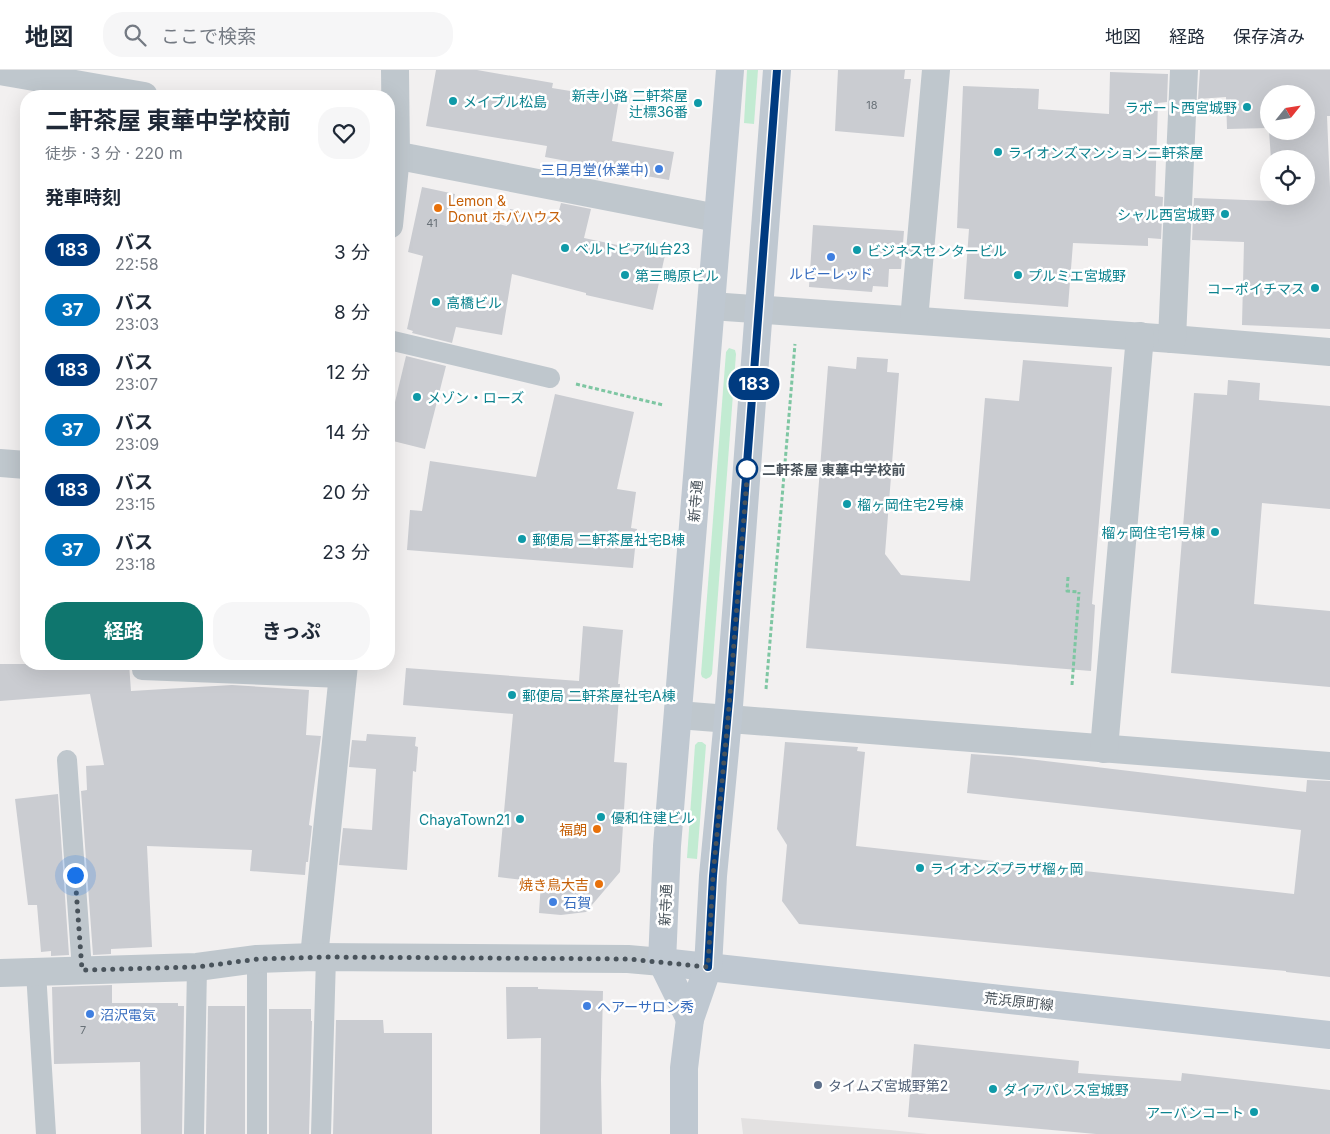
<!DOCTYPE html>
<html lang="ja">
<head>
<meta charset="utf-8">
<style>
  body { margin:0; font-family:Inter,"Noto Sans JP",sans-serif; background:#f6f6f7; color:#1f2937; height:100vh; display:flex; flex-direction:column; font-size:19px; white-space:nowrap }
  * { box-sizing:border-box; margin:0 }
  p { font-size:16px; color:#747a83 }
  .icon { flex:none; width:28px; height:28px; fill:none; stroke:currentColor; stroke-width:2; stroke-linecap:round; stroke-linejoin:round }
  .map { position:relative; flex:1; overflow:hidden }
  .sheet { position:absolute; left:20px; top:20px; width:375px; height:580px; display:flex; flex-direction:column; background:#fff; border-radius:20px; box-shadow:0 5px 20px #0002 }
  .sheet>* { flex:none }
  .badge { padding:0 10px; border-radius:16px; font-size:18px; line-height:32px }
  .needle { width:32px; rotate:60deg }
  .controls { position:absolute; left:1260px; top:15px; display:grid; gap:10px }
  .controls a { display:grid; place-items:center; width:55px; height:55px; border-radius:50%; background:#fff; box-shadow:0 5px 20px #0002; font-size:25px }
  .you { position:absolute; width:25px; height:25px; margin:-12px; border:4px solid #fff; border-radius:50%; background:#1a73e8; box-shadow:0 0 0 8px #1a73e833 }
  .map>.badge { position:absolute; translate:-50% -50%; box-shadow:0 0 0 2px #fff }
  h2 { padding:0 25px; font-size:19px; line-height:45px }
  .round { display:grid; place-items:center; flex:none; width:52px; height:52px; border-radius:20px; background:#f6f6f7 }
  .head { display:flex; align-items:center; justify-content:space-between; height:85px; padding:0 25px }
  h1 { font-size:24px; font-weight:700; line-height:38px }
  .button { display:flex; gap:10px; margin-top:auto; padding:10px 25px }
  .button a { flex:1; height:58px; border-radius:20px; background:#0f766e; color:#fff; font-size:20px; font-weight:700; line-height:58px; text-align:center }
  .button a+a { background:#f6f6f7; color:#1f2937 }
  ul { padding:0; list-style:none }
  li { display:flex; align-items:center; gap:15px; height:60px; padding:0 25px }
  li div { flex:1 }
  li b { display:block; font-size:19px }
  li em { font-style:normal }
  li .badge { min-width:55px; font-weight:700; text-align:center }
  header { display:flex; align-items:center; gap:30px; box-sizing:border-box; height:70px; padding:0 25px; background:#fff; border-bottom:1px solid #e0e1e3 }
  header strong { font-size:24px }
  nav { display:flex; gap:28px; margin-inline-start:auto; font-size:18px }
  .search { width:350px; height:45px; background:#f6f6f7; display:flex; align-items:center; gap:12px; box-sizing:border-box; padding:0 18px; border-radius:20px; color:#747a83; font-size:19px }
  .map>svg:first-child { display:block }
</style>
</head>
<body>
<header>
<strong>地図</strong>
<div class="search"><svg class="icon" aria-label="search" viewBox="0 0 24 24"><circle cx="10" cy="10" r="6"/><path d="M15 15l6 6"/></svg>ここで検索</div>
<nav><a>地図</a><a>経路</a><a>保存済み</a></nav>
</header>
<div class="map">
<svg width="1330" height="1064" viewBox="0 0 1330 1064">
  <rect width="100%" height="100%" fill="#f2f0f0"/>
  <polygon fill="#e3e1e1" points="741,1048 890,1060 928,1064 743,1064"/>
  <g fill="#c2ebd2">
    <polygon points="747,0 758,0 754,54 744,53"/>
    <polygon points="729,278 735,280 736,284 712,604 710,607 706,609 702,607 701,604 726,282"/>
    <polygon points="698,672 702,672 706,675 697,789 687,788 695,675"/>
  </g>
  <g fill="#caccd1">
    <polygon points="436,0 477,0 553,13 552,18 619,29 612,71 674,82 669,110 601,98 599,109 569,103 572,92 545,87 547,76 426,56"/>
    <polygon points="838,0 905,0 904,9 911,9 904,67 835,61"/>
    <polygon points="1200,0 1330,0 1330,46 1327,46 1330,117 1330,259 1242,255 1244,172 1192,170 1194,128 1274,131 1274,126 1306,126 1306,89 1271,89 1269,61 1306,61 1306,24 1269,24 1269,60 1269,58 1227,59 1226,27 1198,29"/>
    <polygon points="1110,2 1168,4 1167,32 1158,33 1155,126 1163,127 1161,169 1148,168 1148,176 1073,173 1068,237 964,229 969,159 957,158 963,16 1039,19 1038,39 1109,44"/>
    <polygon points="422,117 455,124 451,143 507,156 510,139 557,148 561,133 591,139 584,168 665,185 653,240 586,225 586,223 512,204 502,265 456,257 452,273 412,263 413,261 407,259 423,186 408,182"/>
    <polygon points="813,155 904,161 901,199 889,199 888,217 873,216 872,222 809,217"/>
    <polygon points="406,286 446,296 425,379 389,370 389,357"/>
    <polygon points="857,287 888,289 887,302 899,303 885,484 901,505 970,511 985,328 1019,331 1023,290 1112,297 1092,534 1095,535 1091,601 806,578 828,296 856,299"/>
    <polygon points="1228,310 1260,313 1259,330 1330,336 1330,439 1262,433 1254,534 1330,541 1330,617 1171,603 1194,323 1227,325"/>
    <polygon points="555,324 634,342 617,419 636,422 631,458 637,459 633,498 407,480 410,440 422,441 430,391 536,407"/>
    <polygon points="583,556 623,560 618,614 620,614 614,692 627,693 620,802 586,842 561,845 539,843 541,812 498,807 513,644 403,635 406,598 579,611"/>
    <polygon points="0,594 129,594 131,621 232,615 309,620 306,665 321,666 309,755 312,756 308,792 306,792 305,805 250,801 252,780 147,776 152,877 111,879 111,884 93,885 81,721 87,720 86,696 104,695 90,624 0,631"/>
    <polygon points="367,664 416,667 415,676 418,677 416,702 413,701 407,800 339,795 343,758 372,760 376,699 349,697 352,670 366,671"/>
    <polygon points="785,672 858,677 857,681 865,682 856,776 1294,824 1301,760 967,723 971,684 1012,687 1306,722 1307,710 1330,711 1330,907 1286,902 1286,901 799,854 782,831 787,775 777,759"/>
    <polygon points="58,724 69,885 51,886 51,881 41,882 37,835 28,835 15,729"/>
    <polygon points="112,915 112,933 178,933 178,936 184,936 182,1064 141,1064 140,992 54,994 52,917"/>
    <polygon points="506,917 538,917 538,919 603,921 601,1010 602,1064 540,1064 541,968 507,969"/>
    <polygon points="208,936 245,936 245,1064 206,1064"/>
    <polygon points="269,939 311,939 311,951 312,951 309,1064 269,1064"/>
    <polygon points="336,950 383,950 384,963 432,963 432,1064 333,1064"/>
    <polygon points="914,974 1079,991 1078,1003 1181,1011 1182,1003 1330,1020 1330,1064 1096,1064 908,1047"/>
  </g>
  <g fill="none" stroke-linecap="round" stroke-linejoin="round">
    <g stroke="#7ec6a2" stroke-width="3" stroke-dasharray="4 2.5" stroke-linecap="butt">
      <polyline points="576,314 663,335"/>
      <polyline points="1068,507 1067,521 1079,522"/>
      <polyline points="1072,615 1079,522"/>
      <polyline points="766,619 795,274"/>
    </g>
    <g stroke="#bfc7cd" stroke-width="20">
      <polyline points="389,270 550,308"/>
      <polyline points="142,600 342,608"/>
      <polyline points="67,690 82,900"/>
      <polyline points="36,902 46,1064"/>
      <polyline points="194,1064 197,897"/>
      <polyline points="257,1064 257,889"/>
      <polyline points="321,1064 326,887"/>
    </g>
    <g stroke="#bfc7cd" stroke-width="28">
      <polyline points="0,1 144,26"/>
      <polyline points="389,84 717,148"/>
      <polyline points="389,155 396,86 395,0"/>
      <polyline points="711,236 1172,269 1330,282"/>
      <polyline points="914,250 936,0"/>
      <polyline points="1172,269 1184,0"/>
      <polyline points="0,393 26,395"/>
      <polyline points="678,645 1330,696"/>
      <polyline points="1104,679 1140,266"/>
      <polyline points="314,887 344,594"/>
      <polyline points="0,903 197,897 257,889 314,887 628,889 662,892"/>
    </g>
    <g stroke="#bfc8d1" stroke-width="28">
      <polyline points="662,892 1330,965"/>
      <polyline points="690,949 662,892 667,776 730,0"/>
      <polyline points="684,1064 684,998 690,949 708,897 713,806 728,649 777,0"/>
    </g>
  </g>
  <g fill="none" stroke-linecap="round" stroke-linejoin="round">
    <defs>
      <polyline id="line" points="708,897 713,806 729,630 777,0"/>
    </defs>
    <use href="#line" stroke="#fff" stroke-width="11"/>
    <use href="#line" stroke="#003b80" stroke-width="8"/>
    <polyline stroke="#49535b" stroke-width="5" stroke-dasharray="0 9" points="75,805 82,900 197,897 258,889 326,887 628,889 708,897 713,806 728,649 748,395 747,399"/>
  </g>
  <g fill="#0f9aa8" stroke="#fff" stroke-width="2">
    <circle cx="453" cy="31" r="5"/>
    <circle cx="698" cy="33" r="5"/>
    <circle cx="1247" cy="37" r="5"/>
    <circle cx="998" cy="82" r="5"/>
    <circle cx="1225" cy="144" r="5"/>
    <circle cx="565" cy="178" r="5"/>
    <circle cx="857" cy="180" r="5"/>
    <circle cx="625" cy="205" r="5"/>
    <circle cx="1018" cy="205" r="5"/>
    <circle cx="1315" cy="218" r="5"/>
    <circle cx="436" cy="232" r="5"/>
    <circle cx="417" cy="327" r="5"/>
    <circle cx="847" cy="434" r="5"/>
    <circle cx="1215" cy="462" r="5"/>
    <circle cx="522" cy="469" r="5"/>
    <circle cx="512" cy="625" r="5"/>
    <circle cx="601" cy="747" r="5"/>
    <circle cx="520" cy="749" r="5"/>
    <circle cx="920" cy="798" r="5"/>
    <circle cx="993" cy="1019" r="5"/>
    <circle cx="1254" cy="1042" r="5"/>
  </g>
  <g fill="#3f7fe0" stroke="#fff" stroke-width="2">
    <circle cx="659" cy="99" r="5"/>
    <circle cx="831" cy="187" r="5"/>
    <circle cx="553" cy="832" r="5"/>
    <circle cx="587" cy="936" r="5"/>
    <circle cx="90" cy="944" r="5"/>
  </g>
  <g fill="#e8710a" stroke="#fff" stroke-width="2">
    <circle cx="438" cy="138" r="5"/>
    <circle cx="597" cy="759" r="5"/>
    <circle cx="599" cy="814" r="5"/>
  </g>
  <circle fill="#fff" stroke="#003b80" stroke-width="2.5" cx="747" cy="399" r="10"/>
  <circle fill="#5c6f8a" stroke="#fff" stroke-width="2" cx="818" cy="1015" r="5"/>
  <g text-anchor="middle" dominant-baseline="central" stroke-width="5" stroke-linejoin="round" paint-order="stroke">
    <g font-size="11" fill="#697178">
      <text x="872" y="35">18</text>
      <text x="432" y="153">41</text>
      <text x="83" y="960">7</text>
    </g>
    <g font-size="14" fill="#0d838f" stroke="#fff" text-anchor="start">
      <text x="688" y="25" text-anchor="end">新寺小路 二軒茶屋<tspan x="688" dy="16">辻標36番</tspan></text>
      <text x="463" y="31">メイプル松島</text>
      <text x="1237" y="37" text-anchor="end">ラポート西宮城野</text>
      <text x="1008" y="82">ライオンズマンション二軒茶屋</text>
      <text x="1215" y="144" text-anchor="end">シャル西宮城野</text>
      <text x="575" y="178">ベルトピア仙台23</text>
      <text x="867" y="180">ビジネスセンタービル</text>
      <text x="635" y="205">第三鴫原ビル</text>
      <text x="1028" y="205">プルミエ宮城野</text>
      <text x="1305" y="218" text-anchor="end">コーポイチマス</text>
      <text x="446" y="232">高橋ビル</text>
      <text x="427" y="327">メゾン・ローズ</text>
      <text x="857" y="434">榴ヶ岡住宅2号棟</text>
      <text x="1205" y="462" text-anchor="end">榴ヶ岡住宅1号棟</text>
      <text x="532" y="469">郵便局 二軒茶屋社宅B棟</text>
      <text x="522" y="625">郵便局 二軒茶屋社宅A棟</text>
      <text x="611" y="747">優和住建ビル</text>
      <text x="510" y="749" text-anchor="end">ChayaTown21</text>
      <text x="930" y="798">ライオンズプラザ榴ヶ岡</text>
      <text x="1003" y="1019">ダイアパレス宮城野</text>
      <text x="1244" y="1042" text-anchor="end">アーバンコート</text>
    </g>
    <g font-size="14" fill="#366cbe" stroke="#fff" text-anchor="start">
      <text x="649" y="99" text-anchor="end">三日月堂(休業中)</text>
      <text x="831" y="203" text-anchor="middle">ルビーレッド</text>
      <text x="563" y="832">石賀</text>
      <text x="597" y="936">ヘアーサロン秀</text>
      <text x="100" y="944">沼沢電気</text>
    </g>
    <g font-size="14" fill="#c56008" stroke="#fff" text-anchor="end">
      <text x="448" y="130" text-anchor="start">Lemon &amp;<tspan x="448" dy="16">Donut ホバハウス</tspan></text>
      <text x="587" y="759">福朗</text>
      <text x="589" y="814">焼き鳥大吉</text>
    </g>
    <g font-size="14" font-weight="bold" fill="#49535b" stroke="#fff" text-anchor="start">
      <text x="762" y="399">二軒茶屋 東華中学校前</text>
    </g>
    <g font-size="14" fill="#49535b" stroke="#fff">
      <text transform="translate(695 431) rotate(-85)">新寺通</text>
      <text transform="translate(665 835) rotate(-87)">新寺通</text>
      <text transform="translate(1019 931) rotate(6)">荒浜原町線</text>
    </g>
    <g font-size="14" fill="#4e5e75" stroke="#fff" text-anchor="start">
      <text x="828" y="1015">タイムズ宮城野第2</text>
    </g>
  </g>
</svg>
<div class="controls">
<a><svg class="needle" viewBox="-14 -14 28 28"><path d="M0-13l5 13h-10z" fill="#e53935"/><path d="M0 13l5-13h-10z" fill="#747a83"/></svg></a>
<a><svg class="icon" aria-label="locate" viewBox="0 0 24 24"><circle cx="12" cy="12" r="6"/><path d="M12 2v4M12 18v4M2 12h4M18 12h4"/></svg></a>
</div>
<div class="you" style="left:75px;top:805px"></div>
<b class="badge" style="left:754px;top:314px;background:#003b80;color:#fff">183</b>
<section class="sheet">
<div class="head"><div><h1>二軒茶屋 東華中学校前</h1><p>徒歩 · 3 分 · 220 m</p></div><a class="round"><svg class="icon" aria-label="heart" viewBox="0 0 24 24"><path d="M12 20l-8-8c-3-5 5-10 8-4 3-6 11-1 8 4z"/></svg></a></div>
<h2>発車時刻</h2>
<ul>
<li><span class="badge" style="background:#003b80;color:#fff">183</span><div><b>バス</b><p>22:58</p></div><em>3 分</em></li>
<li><span class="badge" style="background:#0072bc;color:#fff">37</span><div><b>バス</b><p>23:03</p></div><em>8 分</em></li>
<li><span class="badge" style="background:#003b80;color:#fff">183</span><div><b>バス</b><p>23:07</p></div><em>12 分</em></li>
<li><span class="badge" style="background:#0072bc;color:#fff">37</span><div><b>バス</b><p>23:09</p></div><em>14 分</em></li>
<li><span class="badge" style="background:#003b80;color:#fff">183</span><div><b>バス</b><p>23:15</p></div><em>20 分</em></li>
<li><span class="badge" style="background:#0072bc;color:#fff">37</span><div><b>バス</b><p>23:18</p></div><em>23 分</em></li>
</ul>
<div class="button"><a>経路</a><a>きっぷ</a></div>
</section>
</div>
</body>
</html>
